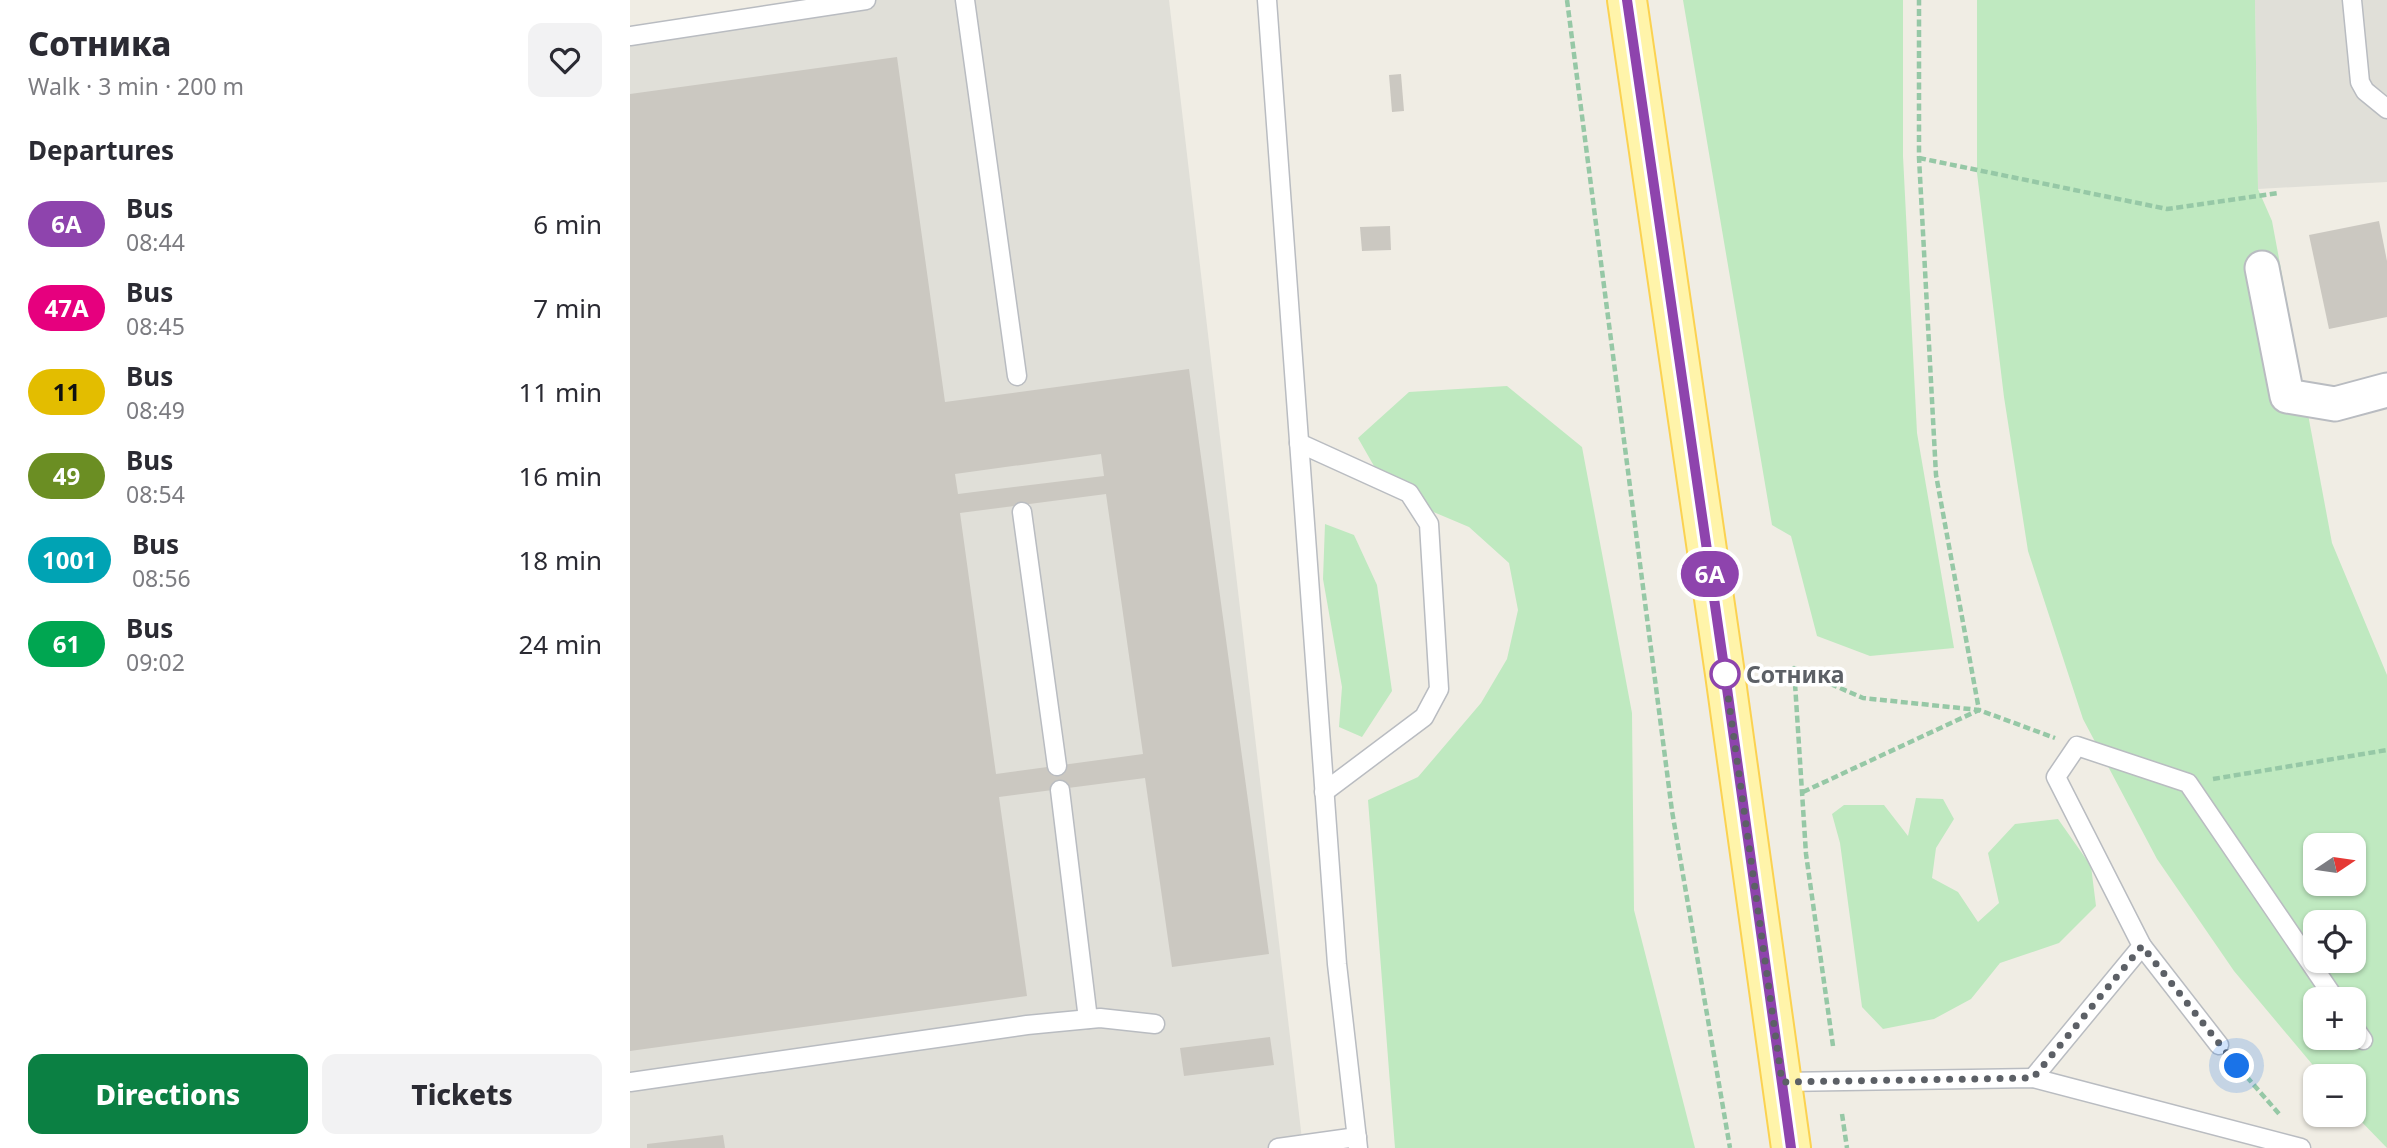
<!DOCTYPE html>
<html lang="en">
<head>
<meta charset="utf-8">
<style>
  body { margin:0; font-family:"Noto Sans",sans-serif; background:#f2f2f3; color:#2b2b33; height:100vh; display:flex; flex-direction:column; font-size:26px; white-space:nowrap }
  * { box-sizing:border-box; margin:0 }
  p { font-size:23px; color:#7c7c81 }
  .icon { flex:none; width:38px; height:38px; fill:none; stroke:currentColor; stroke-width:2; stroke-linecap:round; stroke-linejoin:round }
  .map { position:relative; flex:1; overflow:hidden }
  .drawer { display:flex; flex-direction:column; background:#fff; width:630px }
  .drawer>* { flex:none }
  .badge { padding:0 14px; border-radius:23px; font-size:24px; line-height:46px }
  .needle { width:46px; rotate:77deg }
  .fabs { position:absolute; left:1673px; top:833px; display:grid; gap:14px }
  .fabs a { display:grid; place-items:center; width:63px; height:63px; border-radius:14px; background:#fff; box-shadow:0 2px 5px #0004; font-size:35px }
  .you { position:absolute; width:35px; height:35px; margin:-18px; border:5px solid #fff; border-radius:50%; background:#1a73e8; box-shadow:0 0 0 10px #1a73e833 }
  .map>.badge { position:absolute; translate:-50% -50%; box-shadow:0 0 0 4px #fff }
  h2 { padding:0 28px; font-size:26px; line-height:63px }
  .round { display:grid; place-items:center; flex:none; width:74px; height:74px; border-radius:14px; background:#f2f2f3 }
  .summary { display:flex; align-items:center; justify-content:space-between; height:119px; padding:0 28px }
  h1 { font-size:33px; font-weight:800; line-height:52px }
  .button { display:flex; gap:14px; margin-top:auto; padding:14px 28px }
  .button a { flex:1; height:80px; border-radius:14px; background:#0b8043; color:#fff; font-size:28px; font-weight:800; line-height:80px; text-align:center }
  .button a+a { background:#f2f2f3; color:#2b2b33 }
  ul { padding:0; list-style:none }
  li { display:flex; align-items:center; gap:21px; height:84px; padding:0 28px }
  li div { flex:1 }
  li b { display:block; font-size:26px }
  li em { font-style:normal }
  li .badge { min-width:77px; font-weight:700; text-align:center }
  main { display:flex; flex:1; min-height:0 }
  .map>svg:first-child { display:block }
</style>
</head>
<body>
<main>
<section class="drawer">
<div class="summary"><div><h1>Сотника</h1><p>Walk · 3 min · 200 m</p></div><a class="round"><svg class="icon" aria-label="heart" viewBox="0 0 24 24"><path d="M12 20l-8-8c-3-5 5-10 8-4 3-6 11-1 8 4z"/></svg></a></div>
<h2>Departures</h2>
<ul>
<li><span class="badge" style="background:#8e44ad;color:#fff">6А</span><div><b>Bus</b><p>08:44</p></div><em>6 min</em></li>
<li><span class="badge" style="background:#e6007e;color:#fff">47А</span><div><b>Bus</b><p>08:45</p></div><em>7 min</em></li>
<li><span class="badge" style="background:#e3bd00;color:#111">11</span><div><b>Bus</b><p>08:49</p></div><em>11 min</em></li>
<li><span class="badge" style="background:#6b8e23;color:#fff">49</span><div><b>Bus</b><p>08:54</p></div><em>16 min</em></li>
<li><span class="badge" style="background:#00a3b4;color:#fff">1001</span><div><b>Bus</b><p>08:56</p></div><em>18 min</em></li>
<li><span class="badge" style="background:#00a651;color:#fff">61</span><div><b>Bus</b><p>09:02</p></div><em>24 min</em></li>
</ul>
<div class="button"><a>Directions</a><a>Tickets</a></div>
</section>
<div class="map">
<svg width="1757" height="1148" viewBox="0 0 1757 1148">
  <rect width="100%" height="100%" fill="#f0ede4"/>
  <g fill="#e0dfd8">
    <polygon points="236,0 539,0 673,1148 0,1148 0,36"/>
    <polygon points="1625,0 1757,0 1757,182 1628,189"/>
  </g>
  <g fill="#bfe9c0" fill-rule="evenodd">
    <polygon points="1053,0 1273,0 1273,156 1287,433 1324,648 1240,656 1187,636 1161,536 1142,525"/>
    <path d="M1347 0H1625L1628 189 1642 221 1702 543 1757 675V1148L1724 1114V1076H1692L1604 971 1527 859 1453 719 1398 551 1374 397 1347 173ZM1685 845H1724V884H1685ZM1685 922H1724V961H1685ZM1685 999H1724V1038H1685Z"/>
    <polygon points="877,386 952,447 1002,713 1004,910 1065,1148 765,1148 738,800 788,777 851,703 877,659 888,610 879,563 839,527 794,508 752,480 728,438 779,392"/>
    <polygon points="695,524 724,535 747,585 762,691 732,737 709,727 712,687 693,579"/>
    <polygon points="1286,798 1313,799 1324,819 1306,848 1302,878 1328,892 1348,922 1369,903 1358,853 1385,824 1428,819 1461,866 1466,906 1429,943 1370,963 1341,999 1304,1019 1253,1029 1232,1007 1210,843 1202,814 1214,805 1254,805 1278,836"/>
  </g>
  <g fill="#cbc8c1" fill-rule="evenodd">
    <path d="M267 57 315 402 559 369 639 954 542 967 515 778 369 797 397 996 0 1051V94ZM471 454 474 476 328 494 325 474ZM476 494 513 754 366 774 330 513Z"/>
    <polygon points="771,74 774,111 762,112 759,75"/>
    <polygon points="1749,221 1757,261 1757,317 1699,329 1679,235"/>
    <polygon points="760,226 761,250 732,251 730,227"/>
    <polygon points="640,1037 644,1065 554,1076 550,1048"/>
    <polygon points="93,1135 95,1148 17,1148 17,1144"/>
  </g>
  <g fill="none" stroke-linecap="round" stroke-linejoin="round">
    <defs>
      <g id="service">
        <polyline points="335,0 387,376"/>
        <polyline points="637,0 707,964 728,1148"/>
        <polyline points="1722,0 1730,82 1735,91 1757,109"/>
        <polyline points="0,36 236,0"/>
        <polyline points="669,443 779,493 799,524 809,689 794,717 694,792"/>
        <polyline points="392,512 427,766"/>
        <polyline points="430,790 458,1019"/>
        <polyline points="1512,946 1589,1045"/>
        <polyline points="1724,1027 1733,1040"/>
        <polyline points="1403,1078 1512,946 1426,777 1447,746 1558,783 1705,999"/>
        <polyline points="0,1082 397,1025 470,1018 525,1024"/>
        <polyline points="1152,1082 1403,1078 1671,1148"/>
        <polyline points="648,1148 727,1137"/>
      </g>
      <polyline id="minor" points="1632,268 1657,396 1705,404 1757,390"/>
      <polyline id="primary" points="997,0 1095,674 1161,1148"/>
    </defs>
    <use href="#service" stroke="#b9bcc1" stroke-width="21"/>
    <use href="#minor" stroke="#b9bcc1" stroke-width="37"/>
    <use href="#primary" stroke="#fbd251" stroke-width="42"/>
    <g stroke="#96c8a6" stroke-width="4.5" stroke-dasharray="7 3.5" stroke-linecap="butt">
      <polyline points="937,0 1042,811 1100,1148"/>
      <polyline points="1289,158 1537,209 1648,193"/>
      <polyline points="1583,779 1757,750"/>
      <polyline points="1173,792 1349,710 1425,738"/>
      <polyline points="1203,1046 1176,854 1164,668 1233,698 1349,710 1306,475 1289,158 1289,0"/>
      <polyline points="1603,1061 1650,1115"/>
      <polyline points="1212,1114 1217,1148"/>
    </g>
    <use href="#service" stroke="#fff" stroke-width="18"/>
    <use href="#minor" stroke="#fff" stroke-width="33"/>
    <use href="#primary" stroke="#fff4aa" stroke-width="38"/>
  </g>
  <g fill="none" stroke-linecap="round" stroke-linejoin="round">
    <defs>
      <polyline id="line" points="997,0 1095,674 1161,1148"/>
    </defs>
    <use href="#line" stroke="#fff" stroke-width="16"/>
    <use href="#line" stroke="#8e44ad" stroke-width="10"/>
    <polyline stroke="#5c6066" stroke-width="7" stroke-dasharray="0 12.6" points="1095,674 1152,1082 1403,1078 1512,946 1607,1066"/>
  </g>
  <circle fill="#fff" stroke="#8e44ad" stroke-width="3.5" cx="1095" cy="674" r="14"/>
  <g text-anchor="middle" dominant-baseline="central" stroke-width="7" stroke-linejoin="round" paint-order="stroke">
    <g font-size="23" font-weight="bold" fill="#5c6066" stroke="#fff" text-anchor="start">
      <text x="1116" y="674">Сотника</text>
    </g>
  </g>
</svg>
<div class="fabs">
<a><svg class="needle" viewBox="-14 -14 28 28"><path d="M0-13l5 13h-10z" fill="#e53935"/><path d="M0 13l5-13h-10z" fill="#7c7c81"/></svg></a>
<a><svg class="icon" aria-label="locate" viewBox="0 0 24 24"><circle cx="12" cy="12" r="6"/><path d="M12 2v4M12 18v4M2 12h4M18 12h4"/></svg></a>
<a>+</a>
<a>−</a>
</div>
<div class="you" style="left:1607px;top:1066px"></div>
<b class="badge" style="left:1080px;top:574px;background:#8e44ad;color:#fff">6А</b>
</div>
</main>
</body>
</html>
